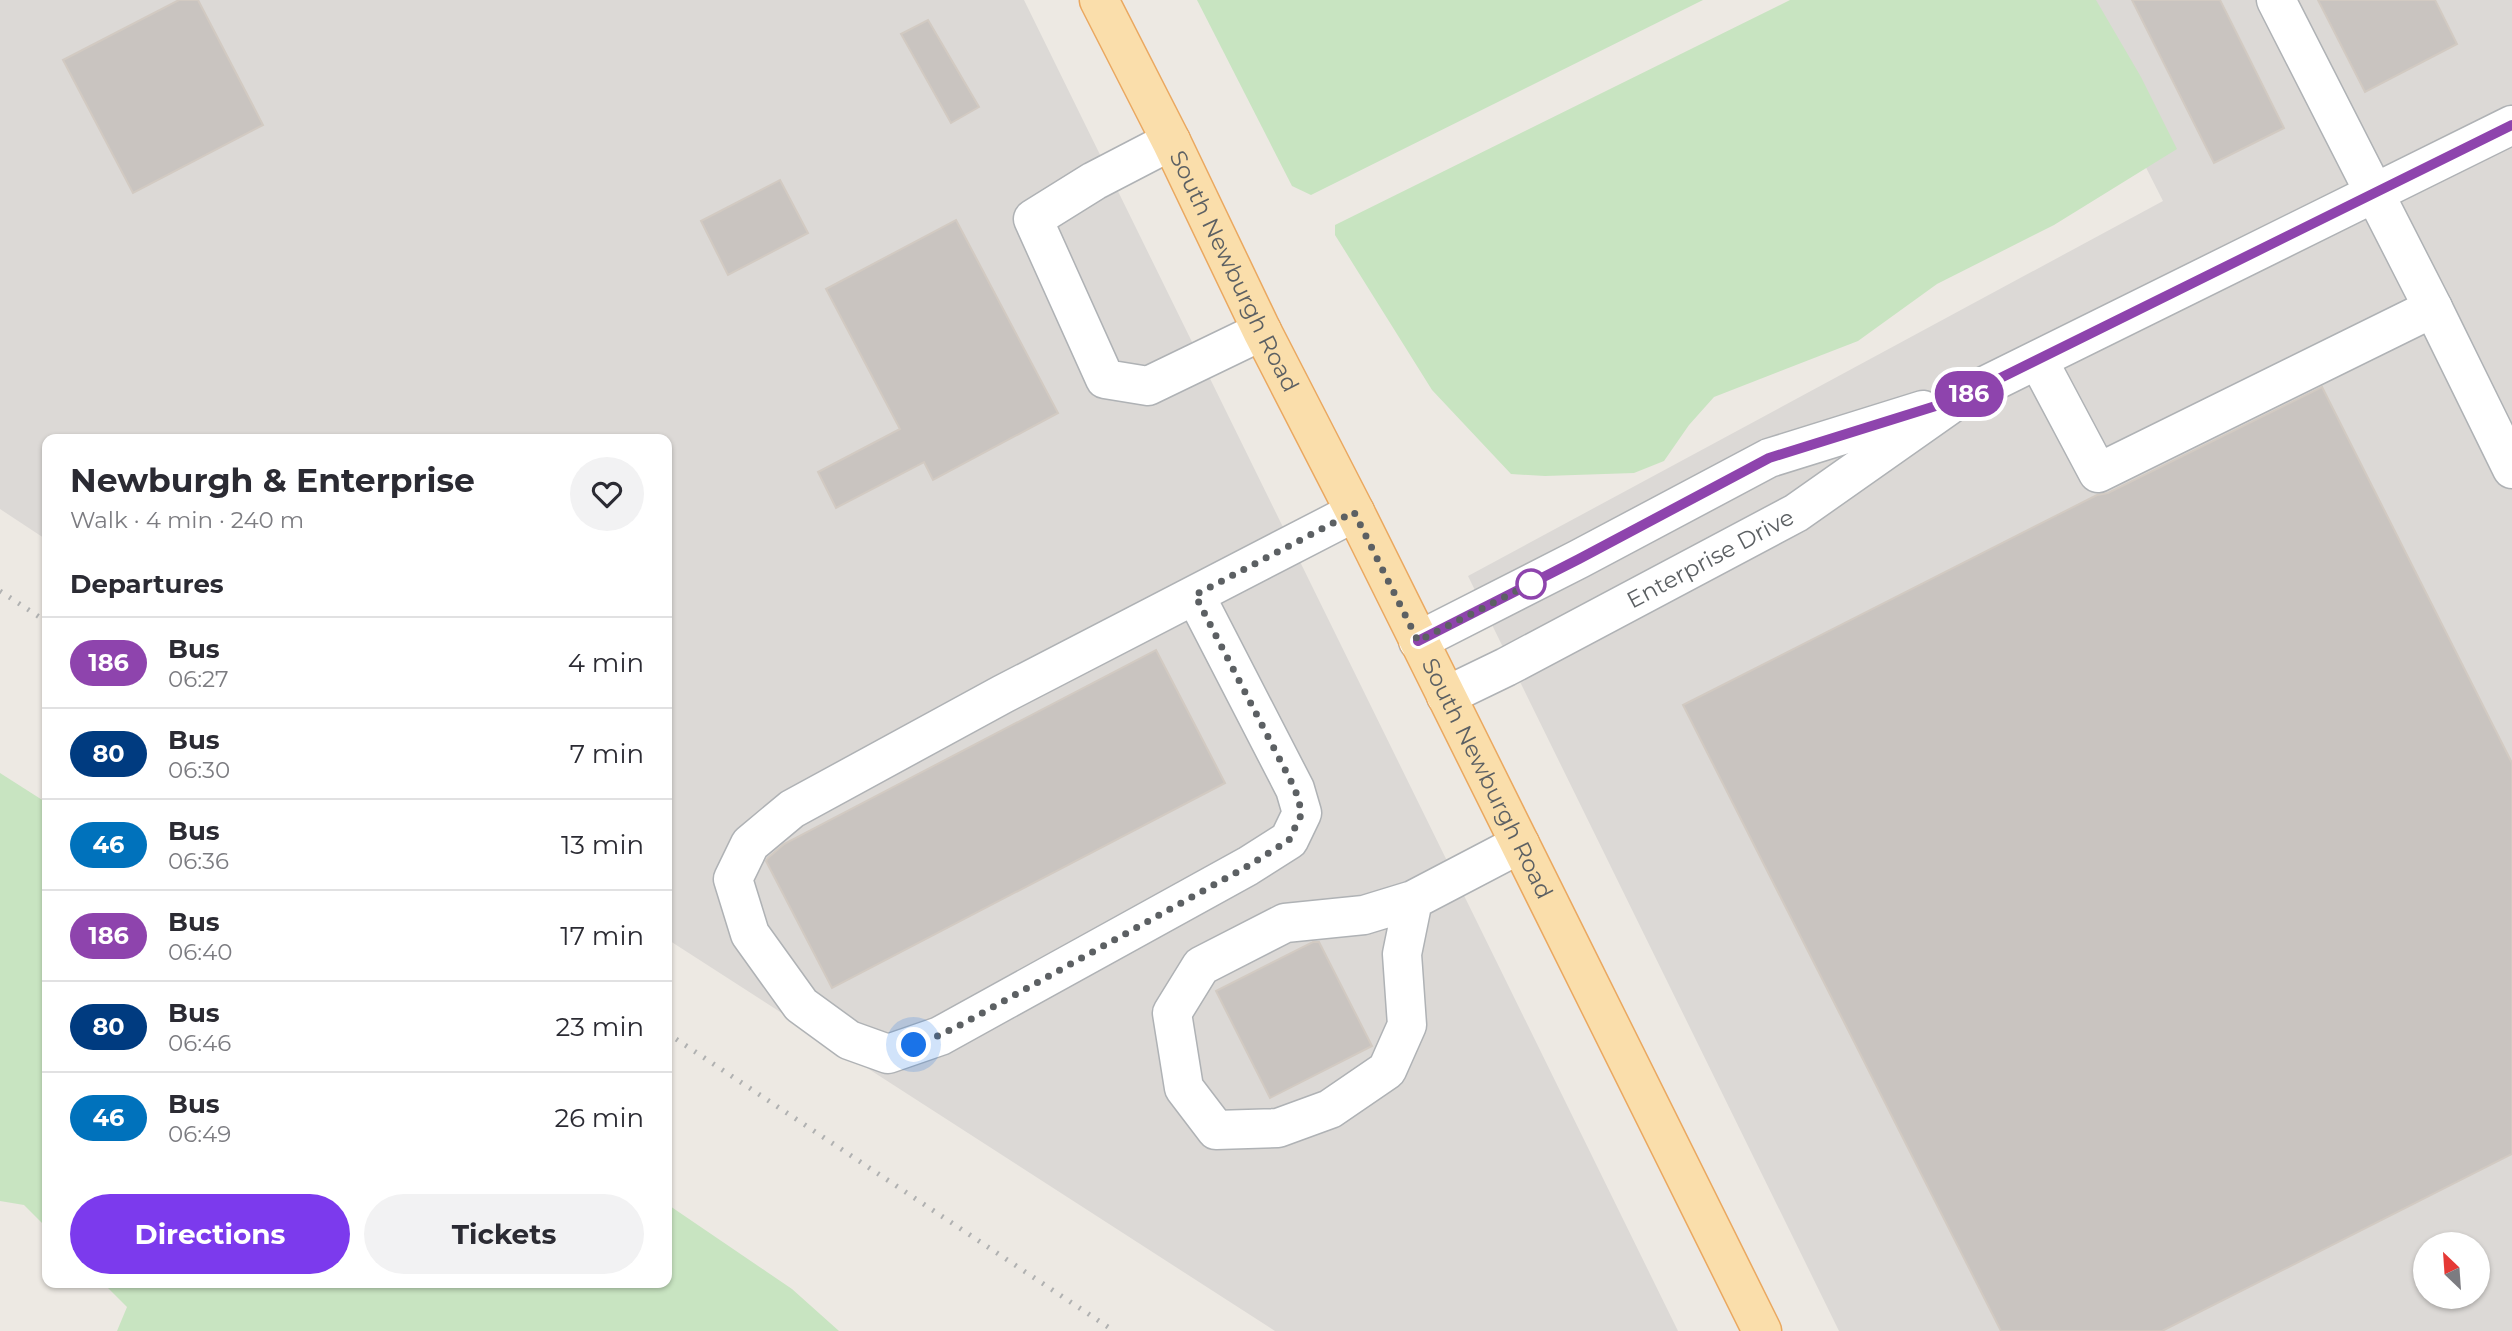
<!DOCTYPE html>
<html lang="en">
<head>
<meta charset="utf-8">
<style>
  body { margin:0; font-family:Montserrat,sans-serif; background:#f2f2f3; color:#2b2b33; height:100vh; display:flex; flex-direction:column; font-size:26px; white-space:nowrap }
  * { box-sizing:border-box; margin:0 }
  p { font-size:23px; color:#7c7c81 }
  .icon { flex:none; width:38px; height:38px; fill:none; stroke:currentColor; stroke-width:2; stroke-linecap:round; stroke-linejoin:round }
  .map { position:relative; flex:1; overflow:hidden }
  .panel { position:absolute; left:42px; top:434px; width:630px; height:854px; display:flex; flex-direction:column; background:#fff; border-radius:14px; box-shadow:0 2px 5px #0004 }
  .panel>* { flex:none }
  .badge { padding:0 14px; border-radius:23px; font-size:24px; line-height:46px }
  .needle { width:46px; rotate:335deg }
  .fabs { position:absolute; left:2413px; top:1232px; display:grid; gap:14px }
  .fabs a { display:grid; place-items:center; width:77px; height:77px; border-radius:50%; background:#fff; box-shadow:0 2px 5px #0004; font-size:35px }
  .you { position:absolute; width:35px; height:35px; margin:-18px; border:5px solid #fff; border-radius:50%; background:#1a73e8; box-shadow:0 0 0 10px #1a73e833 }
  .map>.badge { position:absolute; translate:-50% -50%; box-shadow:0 0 0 4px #fff }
  h2 { padding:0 28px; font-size:26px; line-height:63px }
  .round { display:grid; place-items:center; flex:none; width:74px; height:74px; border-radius:37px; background:#f2f2f3 }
  .head { display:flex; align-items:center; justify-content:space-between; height:119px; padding:0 28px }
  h1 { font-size:33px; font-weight:700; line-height:52px }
  .action { display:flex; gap:14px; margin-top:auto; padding:14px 28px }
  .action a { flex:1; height:80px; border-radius:42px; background:#7c3aed; color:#fff; font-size:28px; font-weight:700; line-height:80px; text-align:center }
  .action a+a { background:#f2f2f3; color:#2b2b33 }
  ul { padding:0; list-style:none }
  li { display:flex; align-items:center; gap:21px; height:91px; padding:0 28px; border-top:2px solid #e1e1e2 }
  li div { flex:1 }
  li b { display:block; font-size:26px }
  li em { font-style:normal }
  li .badge { min-width:77px; font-weight:700; text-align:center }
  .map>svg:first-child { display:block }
</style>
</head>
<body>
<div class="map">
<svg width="2512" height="1331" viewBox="0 0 2512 1331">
  <rect width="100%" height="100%" fill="#ede9e3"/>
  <g fill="#dcd9d6" fill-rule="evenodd">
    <polygon points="0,0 1024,0 1678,1331 1275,1331 667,939 667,439 47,439 47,540 0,509"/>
    <path d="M2061 0H2512V1331H1839L1468 576 2163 201ZM2426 1244H2478V1297H2426Z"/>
  </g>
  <g fill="#c8e4c1">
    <polygon points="1197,0 1703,0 1311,195 1292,186"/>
    <polygon points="1790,0 2096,0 2141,77 2177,149 2054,225 1937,284 1858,341 1714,397 1689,425 1664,461 1634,473 1545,476 1511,474 1432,390 1335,235 1335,225"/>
    <polygon points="0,773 47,803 47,1228 24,1205 0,1201"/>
    <polygon points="667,1204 792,1289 839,1331 117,1331 127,1307 103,1283 667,1283"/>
  </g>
  <g fill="#c9c4c0" stroke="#d2cac2" stroke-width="2">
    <polygon points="179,0 198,0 263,125 133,193 63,60"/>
    <polygon points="2132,0 2220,0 2284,128 2214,163"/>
    <polygon points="2318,0 2435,0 2457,44 2365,92"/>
    <polygon points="928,20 979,107 951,123 901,34"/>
    <polygon points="780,180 808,233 728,275 701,221"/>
    <polygon points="956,220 1058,413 933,480 924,462 836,508 818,472 900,429 826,289"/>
    <polygon points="2322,387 2512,763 2512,1154 2162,1331 2001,1331 1683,705 2097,495 2108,493"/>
    <polygon points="1156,650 1225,783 832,988 766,861 768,858 784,844"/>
    <polygon points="1313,942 1319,942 1372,1046 1270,1098 1216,991"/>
  </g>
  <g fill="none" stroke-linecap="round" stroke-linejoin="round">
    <defs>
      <g id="minor">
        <polyline points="2276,0 2433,308"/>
        <polyline points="1171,141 1094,181 1033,219 1105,379 1148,386 1262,331"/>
        <polyline points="2038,360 2098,473 2433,308 2512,469"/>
        <polyline points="1195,595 1295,789 1302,813 1289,840 1248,866 940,1036 888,1054 849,1040 801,1005 750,934 733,879 750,844 792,809 1003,694 1355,512"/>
        <polyline points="1418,641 1579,559 1769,458 1923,410"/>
        <path id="s1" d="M1446 696 1506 667 1796 513 1958 399 2512 125"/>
        <polyline points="1413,900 1402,954 1407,1025 1387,1070 1330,1109 1278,1128 1216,1130 1184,1088 1172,1013 1201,966 1285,923 1364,915 1413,900 1520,844"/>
      </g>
      <g id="major">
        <path id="s2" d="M1099 0 1171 141 1262 331 1355 512 1762 1331"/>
      </g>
    </defs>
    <use href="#minor" stroke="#afb2b5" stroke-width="41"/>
    <use href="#major" stroke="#eaa860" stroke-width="41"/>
    <use href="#minor" stroke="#fff" stroke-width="38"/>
    <use href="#major" stroke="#fadeab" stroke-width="38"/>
    <g stroke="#b0b1b1" stroke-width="5" stroke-dasharray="2 9" stroke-linecap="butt">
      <polyline points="0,591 47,622"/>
      <polyline points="667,1033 1114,1331"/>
    </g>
  </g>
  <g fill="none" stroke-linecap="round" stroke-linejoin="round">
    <defs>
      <polyline id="line" points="1418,641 1579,559 1769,458 1958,399 2512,125"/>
    </defs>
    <use href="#line" stroke="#fff" stroke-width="16"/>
    <use href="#line" stroke="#8e44ad" stroke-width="10"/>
    <polyline stroke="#5c6063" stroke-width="7" stroke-dasharray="0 12.6" points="914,1045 940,1035 964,1023 1248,866 1289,840 1302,813 1295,789 1195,595 1354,512 1418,641 1538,580 1531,584"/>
  </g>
  <circle fill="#fff" stroke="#8e44ad" stroke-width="3.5" cx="1531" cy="584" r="14"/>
  <g text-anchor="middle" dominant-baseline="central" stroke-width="5" stroke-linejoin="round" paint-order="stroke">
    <g font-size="23" fill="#5c6063" stroke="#fff">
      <text stroke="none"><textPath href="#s2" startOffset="303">South Newburgh Road</textPath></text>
      <text stroke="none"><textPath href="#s1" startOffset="298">Enterprise Drive</textPath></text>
      <text stroke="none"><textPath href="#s2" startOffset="870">South Newburgh Road</textPath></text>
    </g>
  </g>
</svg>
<div class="fabs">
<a><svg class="needle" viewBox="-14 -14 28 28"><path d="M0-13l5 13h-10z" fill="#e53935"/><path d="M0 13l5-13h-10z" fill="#7c7c81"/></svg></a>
</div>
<div class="you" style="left:914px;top:1045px"></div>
<b class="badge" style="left:1969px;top:394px;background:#8e44ad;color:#fff">186</b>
<section class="panel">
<div class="head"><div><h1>Newburgh &amp; Enterprise</h1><p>Walk · 4 min · 240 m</p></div><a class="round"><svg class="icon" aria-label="heart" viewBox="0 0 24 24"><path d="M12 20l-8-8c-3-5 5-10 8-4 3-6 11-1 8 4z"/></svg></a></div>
<h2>Departures</h2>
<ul>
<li><span class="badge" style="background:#8e44ad;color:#fff">186</span><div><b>Bus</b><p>06:27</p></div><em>4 min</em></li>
<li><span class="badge" style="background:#003b80;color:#fff">80</span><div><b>Bus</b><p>06:30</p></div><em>7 min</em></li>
<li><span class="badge" style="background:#0072bc;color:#fff">46</span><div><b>Bus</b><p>06:36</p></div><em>13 min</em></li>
<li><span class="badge" style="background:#8e44ad;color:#fff">186</span><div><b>Bus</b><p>06:40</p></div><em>17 min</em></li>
<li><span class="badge" style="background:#003b80;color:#fff">80</span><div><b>Bus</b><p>06:46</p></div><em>23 min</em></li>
<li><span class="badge" style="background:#0072bc;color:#fff">46</span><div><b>Bus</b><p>06:49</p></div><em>26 min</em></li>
</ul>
<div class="action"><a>Directions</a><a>Tickets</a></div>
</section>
</div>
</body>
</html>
